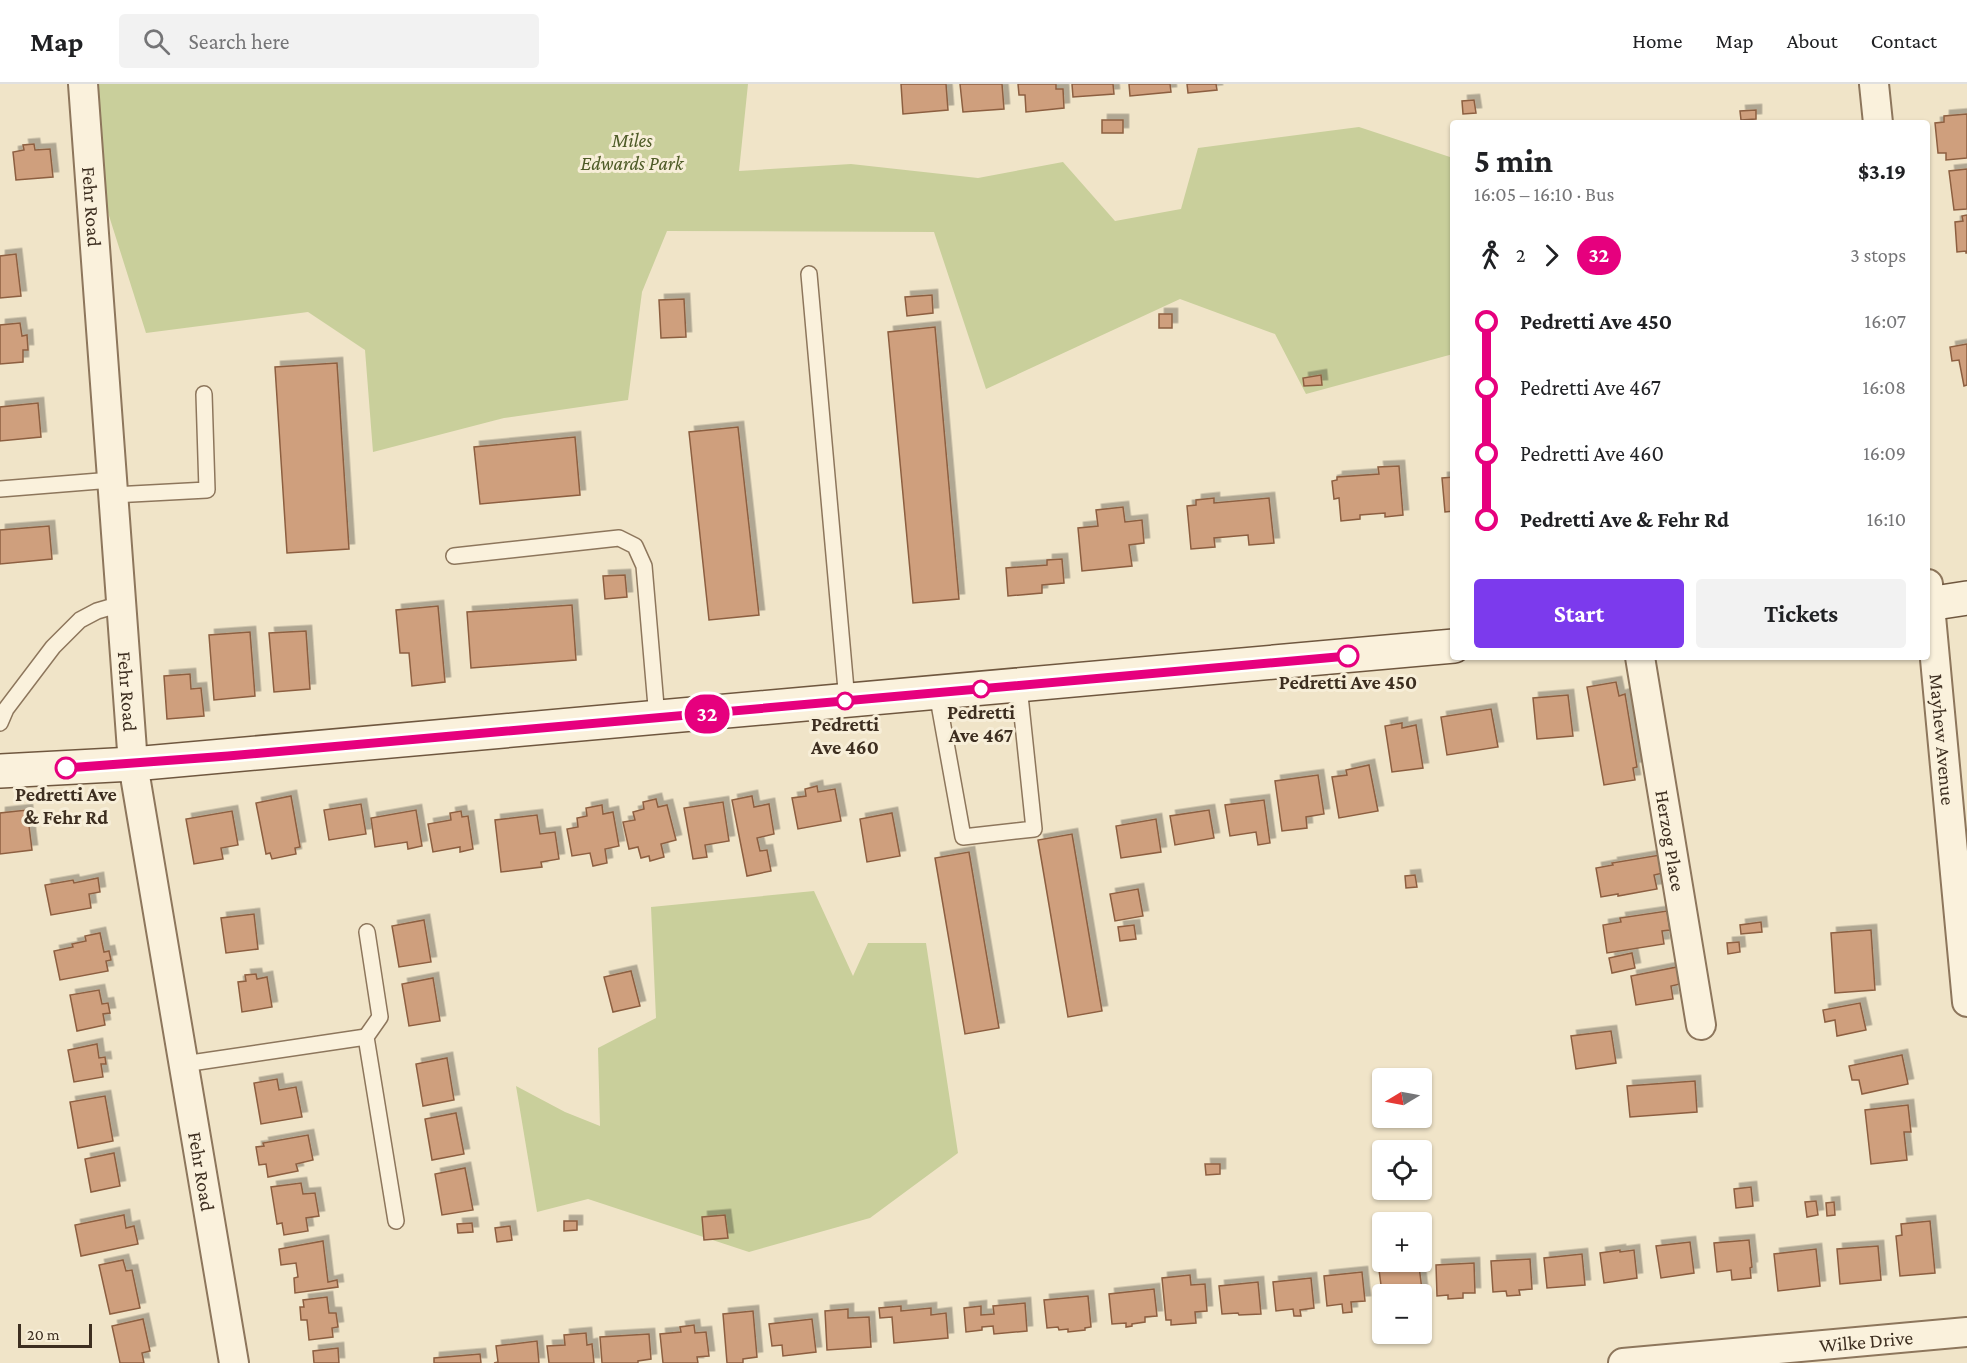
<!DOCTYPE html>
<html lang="en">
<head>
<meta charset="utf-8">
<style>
  body { margin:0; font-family:"Crimson Pro",serif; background:#f2f2f2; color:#202124; height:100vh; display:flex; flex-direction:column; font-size:22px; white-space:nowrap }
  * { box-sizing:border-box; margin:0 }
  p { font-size:20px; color:#757577 }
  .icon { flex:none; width:33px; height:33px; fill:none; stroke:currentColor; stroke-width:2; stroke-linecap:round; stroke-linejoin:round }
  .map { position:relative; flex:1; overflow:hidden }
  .panel { position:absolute; left:1450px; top:36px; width:480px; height:540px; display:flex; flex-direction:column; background:#fff; border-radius:6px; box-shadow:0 2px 4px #0004 }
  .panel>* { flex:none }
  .badge { padding:0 12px; border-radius:20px; font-size:21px; line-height:39px }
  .needle { width:39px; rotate:260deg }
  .fabs { position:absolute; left:1372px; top:984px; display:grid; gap:12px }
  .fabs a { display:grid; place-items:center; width:60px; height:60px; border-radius:6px; background:#fff; box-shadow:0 2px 4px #0004; font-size:30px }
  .scale { position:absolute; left:18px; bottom:15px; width:74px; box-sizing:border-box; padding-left:6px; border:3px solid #3d2e20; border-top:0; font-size:16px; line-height:21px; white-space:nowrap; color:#3d2e20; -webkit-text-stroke:4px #f7eed8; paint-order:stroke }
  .map>.badge { position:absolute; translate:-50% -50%; box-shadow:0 0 0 3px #fff }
  .legs { display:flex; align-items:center; gap:9px; height:66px; padding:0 24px; font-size:20px }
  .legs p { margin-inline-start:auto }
  .head { display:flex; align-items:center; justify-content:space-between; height:102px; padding:0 24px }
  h1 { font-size:33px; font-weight:700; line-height:45px }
  .primary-button { display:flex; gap:12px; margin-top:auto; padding:12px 24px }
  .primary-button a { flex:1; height:69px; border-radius:6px; background:#7c3aed; color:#fff; font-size:24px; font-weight:700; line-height:69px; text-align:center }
  .primary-button a+a { background:#f2f2f2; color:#202124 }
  ul { padding:0 24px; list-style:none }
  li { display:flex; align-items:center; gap:21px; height:66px; font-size:22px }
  li i { display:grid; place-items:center; width:9px; height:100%; margin:0 8px; background:currentColor }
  li i::after { content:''; width:15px; height:15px; margin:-8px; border:4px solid; border-radius:50%; background:#fff }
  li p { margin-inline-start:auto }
  li:first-child i { background:linear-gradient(#0000 50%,currentColor 0) }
  li:last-child i { background:linear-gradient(currentColor 50%,#0000 0) }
  header { display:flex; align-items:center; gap:36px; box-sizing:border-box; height:84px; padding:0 30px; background:#fff; border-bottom:2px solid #e0e0e0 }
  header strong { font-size:28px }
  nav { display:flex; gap:33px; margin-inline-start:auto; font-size:21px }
  .search { width:420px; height:54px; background:#f2f2f2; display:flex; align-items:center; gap:15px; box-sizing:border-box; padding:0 21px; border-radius:6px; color:#757577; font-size:22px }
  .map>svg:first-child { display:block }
</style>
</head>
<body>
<header>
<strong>Map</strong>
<div class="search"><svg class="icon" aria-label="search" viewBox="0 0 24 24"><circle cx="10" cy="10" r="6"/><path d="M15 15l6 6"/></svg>Search here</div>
<nav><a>Home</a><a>Map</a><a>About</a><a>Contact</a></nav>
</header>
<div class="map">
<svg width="1967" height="1279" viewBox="0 0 1967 1279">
  <defs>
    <filter id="shadow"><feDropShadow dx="5.5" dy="-5.5" stdDeviation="0" flood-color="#0004"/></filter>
  </defs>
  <rect width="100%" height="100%" fill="#f0e4c8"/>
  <g fill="#c9cf9b">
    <polygon points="83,0 748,0 739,87 851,80 978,94 1063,78 1115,137 1181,125 1198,64 1359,43 1453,74 1453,270 1306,310 1275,250 1180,215 986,305 934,148 667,147 642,208 628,316 504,334 373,368 365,266 308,228 146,249 87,62"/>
    <polygon points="814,807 853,892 868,859 926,859 958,1069 870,1134 749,1168 588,1115 537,1128 516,1002 565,1028 600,1042 598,964 656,934 651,823"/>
  </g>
  <g fill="#cf9f7d" stroke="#8d5f41" stroke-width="1.5" filter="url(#shadow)">
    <polygon points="901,0 946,0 948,26 903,30"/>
    <polygon points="960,0 1002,0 1004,25 963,28"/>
    <polygon points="1018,0 1056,0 1056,5 1063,5 1064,24 1026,28 1025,11 1019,11"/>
    <polygon points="1072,0 1113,0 1114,10 1073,13"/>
    <polygon points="1129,0 1170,0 1171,8 1130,12"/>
    <polygon points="1187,0 1216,0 1217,6 1188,9"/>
    <polygon points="1474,16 1476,29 1463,30 1462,17"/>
    <polygon points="1756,26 1756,35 1741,36 1740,27"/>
    <polygon points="1967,30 1967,74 1946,76 1946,69 1938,69 1935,39 1944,38 1944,32"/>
    <rect x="1102" y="36" width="21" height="13"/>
    <polygon points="34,60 35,66 50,65 53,93 16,96 13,68 24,66 23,61"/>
    <polygon points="1967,85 1967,125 1954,126 1949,87"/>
    <polygon points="1967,131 1967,169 1966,169 1966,167 1957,168 1955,138 1963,137 1962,132"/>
    <polygon points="16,170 21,212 0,214 0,172"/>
    <polygon points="932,211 933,229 907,232 905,213"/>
    <polygon points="684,215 686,253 661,254 659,216"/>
    <rect x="1159" y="230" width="13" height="14"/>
    <polygon points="20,239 22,252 27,251 28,266 23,266 23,278 0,280 0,241"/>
    <polygon points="935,243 959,515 913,519 888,248"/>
    <polygon points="1967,260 1967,301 1964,302 1959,276 1952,277 1950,263"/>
    <polygon points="337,279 349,465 287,469 275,283"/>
    <polygon points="1321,291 1322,301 1304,302 1303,294"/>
    <polygon points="38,319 41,353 0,357 0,323"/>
    <polygon points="738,343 759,531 709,536 689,348"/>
    <polygon points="575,353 580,411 480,420 474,363"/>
    <polygon points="1399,382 1403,431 1385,433 1385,429 1360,431 1360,435 1341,437 1339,414 1334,415 1332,397 1337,396 1337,393 1379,390 1378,383"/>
    <polygon points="1454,393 1454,427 1445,428 1442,394"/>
    <polygon points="1214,414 1214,419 1269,414 1274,459 1249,461 1248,451 1214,454 1215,463 1191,465 1187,422 1196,421 1196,416"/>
    <polygon points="1123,423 1125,438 1142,436 1144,459 1129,461 1132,482 1082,487 1078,444 1098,442 1096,426"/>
    <polygon points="49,442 52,475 0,480 0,446"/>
    <polygon points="1062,475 1064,499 1042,501 1042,509 1008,512 1006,484 1047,481 1047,476"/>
    <polygon points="625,491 627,513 605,515 603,492"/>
    <polygon points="572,521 576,576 471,584 467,528"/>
    <polygon points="438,522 445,598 412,602 409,569 400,569 396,526"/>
    <polygon points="306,547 310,605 274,608 269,549"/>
    <polygon points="250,548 255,612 214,616 209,551"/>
    <polygon points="190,590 191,605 201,604 204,632 167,635 164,592"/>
    <polygon points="1616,598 1619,612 1625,610 1637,683 1633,684 1635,696 1604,701 1587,603"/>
    <polygon points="1568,611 1573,652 1537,655 1533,614"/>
    <polygon points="1491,625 1498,663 1447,671 1441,633"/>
    <polygon points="1402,639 1402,644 1416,641 1423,684 1392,688 1385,642"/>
    <polygon points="1369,681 1378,727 1339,734 1332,693 1347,691 1346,686"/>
    <polygon points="1318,691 1324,730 1306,733 1307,744 1282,747 1275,697"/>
    <polygon points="817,702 818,708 835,705 841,737 798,745 792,714 806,712 805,705"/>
    <polygon points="291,712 300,763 295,764 296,770 272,775 270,769 266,770 256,719"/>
    <polygon points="752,712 754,723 769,720 774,750 757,754 760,767 767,766 771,787 747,792 732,716"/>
    <polygon points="656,715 658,723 667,721 676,756 661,760 664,773 650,777 649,772 641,774 638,763 629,765 623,738 635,736 633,728 644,725 643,718"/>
    <polygon points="1264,716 1270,759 1258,761 1256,748 1230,752 1225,721"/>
    <polygon points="723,718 729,757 705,761 707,773 693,775 684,724"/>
    <polygon points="361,720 366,750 329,756 324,726"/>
    <polygon points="602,721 603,730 613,728 619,762 605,765 607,779 593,782 590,769 572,772 567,745 578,743 577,734 587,732 586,724"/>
    <polygon points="27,726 32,766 0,770 0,729"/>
    <polygon points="416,726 422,762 408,765 407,758 375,763 371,734"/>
    <polygon points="1209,726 1214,754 1175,761 1170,732"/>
    <polygon points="232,727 238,761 221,764 223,775 194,780 186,735"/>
    <polygon points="461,727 462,733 468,732 473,765 460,768 460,763 433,768 428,740 451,736 450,729"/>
    <polygon points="892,729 900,772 867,778 860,735"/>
    <polygon points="537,731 540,750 555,748 559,775 541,778 542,783 501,788 495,736"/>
    <polygon points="1156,735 1161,768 1121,774 1116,742"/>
    <polygon points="1072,750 1102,927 1068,933 1038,756"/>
    <polygon points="969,768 999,944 965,950 935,774"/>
    <polygon points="1660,771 1663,789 1654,791 1657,805 1618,812 1618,810 1601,813 1596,784 1613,781 1612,779"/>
    <polygon points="1415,791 1417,803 1406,804 1405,792"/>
    <polygon points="98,794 100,808 89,810 91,824 51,831 45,801 73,796 74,799"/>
    <polygon points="1138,805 1143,832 1115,837 1110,810"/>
    <polygon points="1667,827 1670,846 1662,847 1664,860 1607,869 1603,841 1621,838 1620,834"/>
    <polygon points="254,830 258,865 226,869 221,834"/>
    <polygon points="424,836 431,878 399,883 392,842"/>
    <polygon points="1761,838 1762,848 1741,850 1740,841"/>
    <polygon points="1134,841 1136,855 1120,857 1118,843"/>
    <polygon points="1871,846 1875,906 1835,909 1831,849"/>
    <polygon points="100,849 104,868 109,867 111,876 106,877 108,887 60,896 54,867 73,863 72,860 86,857 85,852"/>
    <polygon points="1739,858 1740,868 1728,870 1727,859"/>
    <polygon points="1632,869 1635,884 1612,889 1609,874"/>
    <polygon points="1677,883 1680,900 1671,902 1673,915 1636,921 1631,892"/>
    <polygon points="631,887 640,922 613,928 604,893"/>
    <polygon points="256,890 257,895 267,893 272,923 242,928 238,898 246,897 245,891"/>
    <polygon points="433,894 440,937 409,942 402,900"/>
    <polygon points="99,906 102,920 108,919 110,929 103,930 105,941 77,947 70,911"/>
    <polygon points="1860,919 1866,946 1837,952 1835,936 1825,938 1823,926"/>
    <polygon points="1611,947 1616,979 1576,985 1571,952"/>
    <polygon points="97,960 99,974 105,973 106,980 101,980 103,993 74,998 68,966"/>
    <polygon points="1902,971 1908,1000 1862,1010 1859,996 1852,996 1849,982"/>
    <polygon points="447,974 454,1016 423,1022 416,980"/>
    <polygon points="277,995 279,1006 296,1003 302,1033 261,1040 254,999"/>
    <polygon points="1695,997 1697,1028 1630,1033 1627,1002"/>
    <polygon points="105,1012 113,1057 78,1064 70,1018"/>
    <polygon points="1908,1021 1911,1048 1904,1048 1907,1076 1871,1080 1865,1026"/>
    <polygon points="456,1029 464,1070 432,1076 425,1035"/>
    <polygon points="308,1051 313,1076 296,1080 298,1087 268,1093 266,1080 259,1081 256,1063 264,1062 263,1059"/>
    <polygon points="114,1069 120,1102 91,1108 85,1075"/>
    <polygon points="1205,1080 1220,1080 1220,1090 1206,1091"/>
    <polygon points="465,1084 473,1126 442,1131 435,1090"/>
    <polygon points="301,1099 303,1110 315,1109 319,1132 306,1134 308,1147 284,1151 282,1139 277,1140 271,1103"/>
    <polygon points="1751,1103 1753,1122 1736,1124 1734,1105"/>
    <polygon points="1816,1117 1818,1131 1807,1133 1805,1118"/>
    <polygon points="1834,1118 1835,1131 1827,1132 1826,1119"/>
    <polygon points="124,1131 126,1144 134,1142 138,1160 81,1172 75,1141"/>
    <polygon points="725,1131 728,1154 704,1156 702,1133"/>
    <polygon points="564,1137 577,1137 577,1146 564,1147"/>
    <polygon points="1930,1137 1935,1189 1900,1192 1896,1152 1902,1151 1901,1140"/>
    <polygon points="472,1139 473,1148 458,1149 457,1140"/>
    <polygon points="510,1142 512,1156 497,1158 495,1144"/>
    <polygon points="1749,1156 1752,1183 1750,1184 1751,1194 1732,1196 1731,1186 1717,1188 1714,1159"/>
    <polygon points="323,1157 328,1198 337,1196 338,1203 295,1209 294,1194 298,1193 296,1179 281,1181 279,1165"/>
    <polygon points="1690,1158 1694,1189 1661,1194 1656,1162"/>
    <polygon points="1878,1162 1881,1196 1840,1200 1837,1165"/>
    <polygon points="1816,1165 1820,1202 1778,1207 1774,1170"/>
    <polygon points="1620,1166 1620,1168 1634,1166 1637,1194 1604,1199 1600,1169"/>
    <polygon points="1582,1170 1585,1201 1547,1204 1544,1174"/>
    <polygon points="1530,1175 1532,1205 1519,1206 1520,1211 1507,1212 1506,1207 1493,1208 1491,1177"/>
    <polygon points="123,1176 126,1187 132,1186 140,1224 110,1230 99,1181"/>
    <polygon points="1474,1179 1475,1209 1463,1209 1463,1214 1448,1215 1448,1211 1437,1212 1436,1181"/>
    <polygon points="1419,1182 1423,1214 1422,1210 1383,1210 1383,1216 1379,1186"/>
    <polygon points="1362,1188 1365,1217 1351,1218 1352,1228 1343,1229 1342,1220 1327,1222 1324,1192"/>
    <polygon points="1190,1191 1191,1201 1205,1200 1207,1227 1195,1228 1196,1239 1171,1241 1171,1236 1166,1236 1162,1194"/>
    <polygon points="1311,1194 1314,1224 1300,1226 1301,1232 1294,1232 1293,1225 1276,1227 1273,1198"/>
    <polygon points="1258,1198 1261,1230 1239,1231 1238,1229 1222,1230 1219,1202"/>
    <polygon points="1154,1205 1157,1232 1145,1233 1145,1238 1132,1240 1132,1242 1126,1243 1126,1239 1112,1240 1109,1210"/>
    <polygon points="1088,1212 1091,1243 1085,1244 1085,1246 1068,1248 1068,1245 1059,1246 1058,1243 1047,1244 1044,1216"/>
    <polygon points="327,1213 329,1229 336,1229 338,1243 332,1244 333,1253 309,1256 307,1236 301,1236 300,1223 304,1223 303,1216"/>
    <polygon points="1025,1219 1027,1247 994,1250 993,1242 982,1243 982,1246 966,1248 964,1224 981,1222 981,1231 994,1230 993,1222"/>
    <polygon points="901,1222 901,1227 931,1224 931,1231 946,1229 948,1254 894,1259 892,1233 880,1234 879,1224"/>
    <polygon points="848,1225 848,1234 869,1233 871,1263 827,1266 825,1227"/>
    <polygon points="753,1227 757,1273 743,1275 743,1279 727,1279 723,1230"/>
    <polygon points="143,1235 150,1267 142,1269 144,1279 120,1279 112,1242"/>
    <polygon points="812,1235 816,1268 783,1272 782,1261 772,1262 769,1240"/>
    <polygon points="694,1241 695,1249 706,1248 709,1272 697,1273 698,1279 663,1279 660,1250 681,1248 680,1243"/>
    <polygon points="586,1249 587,1261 592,1260 594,1279 549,1279 547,1262 565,1261 564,1251"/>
    <polygon points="649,1250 651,1275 638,1277 638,1279 602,1279 600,1253"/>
    <polygon points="537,1257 539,1279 494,1279 498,1278 496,1262"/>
    <polygon points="338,1264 339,1279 314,1279 313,1267"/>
    <polygon points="480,1270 481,1279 434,1279 434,1274"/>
  </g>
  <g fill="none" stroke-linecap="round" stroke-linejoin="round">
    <defs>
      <g id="lane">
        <polyline points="809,190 847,617"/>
        <polyline points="0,405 112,396"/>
        <polyline points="113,411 207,406 204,310"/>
        <polyline points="454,472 619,454 635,462 644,482 657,634"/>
        <polyline points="937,609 963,753 1034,745 1019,602"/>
        <polyline points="0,639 6,625 53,563 80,536 97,527 121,520"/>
        <polyline points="367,848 380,933 366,953 396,1137"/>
        <polyline points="184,980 366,953"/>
      </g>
      <g id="street">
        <path id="s1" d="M83 0 133 680 234 1279"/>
        <polyline points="1874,0 1878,39"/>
        <path id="s2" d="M1928 500 1967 918"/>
        <path id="s3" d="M1640 573 1701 941"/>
        <path id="s4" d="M1623 1279 1967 1248"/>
      </g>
      <g id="secondary">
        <polyline points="1928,520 1967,514"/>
        <polyline points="0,687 133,680 1454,562"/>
      </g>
    </defs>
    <use href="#lane" stroke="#8d765c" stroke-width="18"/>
    <use href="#street" stroke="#8d765c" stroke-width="32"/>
    <use href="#secondary" stroke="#6f573f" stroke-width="36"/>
    <use href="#lane" stroke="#faf1dc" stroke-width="15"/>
    <use href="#street" stroke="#faf1dc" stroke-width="28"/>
    <use href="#secondary" stroke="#faf1dc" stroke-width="33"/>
  </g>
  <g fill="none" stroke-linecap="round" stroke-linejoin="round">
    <defs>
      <polyline id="line-1" points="66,684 228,672 1348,572"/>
    </defs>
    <use href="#line-1" stroke="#fff" stroke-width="14"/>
    <use href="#line-1" stroke="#e6007e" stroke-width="9"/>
  </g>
  <g fill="#fff" stroke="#e6007e" stroke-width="3">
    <circle cx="1348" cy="572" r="10"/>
    <circle cx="981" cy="605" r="8"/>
    <circle cx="845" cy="617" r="8"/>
    <circle cx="66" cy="684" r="10"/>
  </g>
  <g text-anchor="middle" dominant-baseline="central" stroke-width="6" stroke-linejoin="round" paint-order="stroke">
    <g font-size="20" font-style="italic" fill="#4d5a26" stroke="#f7eed8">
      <text x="632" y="56">Miles<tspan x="632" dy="23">Edwards Park</tspan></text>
    </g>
    <g font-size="20" fill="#3d2e20" stroke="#f7eed8">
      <text stroke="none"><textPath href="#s1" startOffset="123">Fehr Road</textPath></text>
      <text stroke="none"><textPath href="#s1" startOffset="609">Fehr Road</textPath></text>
      <text stroke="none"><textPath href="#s2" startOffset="156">Mayhew Avenue</textPath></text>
      <text stroke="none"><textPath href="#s3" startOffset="186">Herzog Place</textPath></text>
      <text stroke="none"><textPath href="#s1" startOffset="1095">Fehr Road</textPath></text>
      <text stroke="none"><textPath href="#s4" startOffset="244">Wilke Drive</textPath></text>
    </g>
    <g font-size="20" font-weight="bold" fill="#3d2e20" stroke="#f7eed8">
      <text x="1348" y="598">Pedretti Ave 450</text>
      <text x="981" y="628">Pedretti<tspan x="981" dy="23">Ave 467</tspan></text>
      <text x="845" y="640">Pedretti<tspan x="845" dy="23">Ave 460</tspan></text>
      <text x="66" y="710">Pedretti Ave<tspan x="66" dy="23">&amp; Fehr Rd</tspan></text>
    </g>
  </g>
</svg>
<div class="fabs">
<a><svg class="needle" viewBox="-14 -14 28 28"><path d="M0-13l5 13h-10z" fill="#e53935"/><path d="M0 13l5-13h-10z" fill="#757577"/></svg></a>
<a><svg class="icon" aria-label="locate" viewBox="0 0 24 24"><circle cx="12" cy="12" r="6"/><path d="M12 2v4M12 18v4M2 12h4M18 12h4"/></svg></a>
<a>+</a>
<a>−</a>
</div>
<div class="scale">20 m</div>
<b class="badge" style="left:707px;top:630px;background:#e6007e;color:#fff">32</b>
<section class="panel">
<div class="head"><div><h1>5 min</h1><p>16:05 – 16:10 · Bus</p></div><b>$3.19</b></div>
<div class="legs"><svg class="icon" aria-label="walk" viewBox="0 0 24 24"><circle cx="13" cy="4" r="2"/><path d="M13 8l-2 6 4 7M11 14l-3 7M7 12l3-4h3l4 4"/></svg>2<svg class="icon" aria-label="forward" viewBox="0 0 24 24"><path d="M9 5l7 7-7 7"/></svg><b class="badge" style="background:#e6007e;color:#fff">32</b><p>3 stops</p></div>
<ul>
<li><i style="color:#e6007e"></i><b>Pedretti Ave 450</b><p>16:07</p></li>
<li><i style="color:#e6007e"></i><span>Pedretti Ave 467</span><p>16:08</p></li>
<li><i style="color:#e6007e"></i><span>Pedretti Ave 460</span><p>16:09</p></li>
<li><i style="color:#e6007e"></i><b>Pedretti Ave &amp; Fehr Rd</b><p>16:10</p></li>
</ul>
<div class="primary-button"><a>Start</a><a>Tickets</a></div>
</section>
</div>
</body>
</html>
